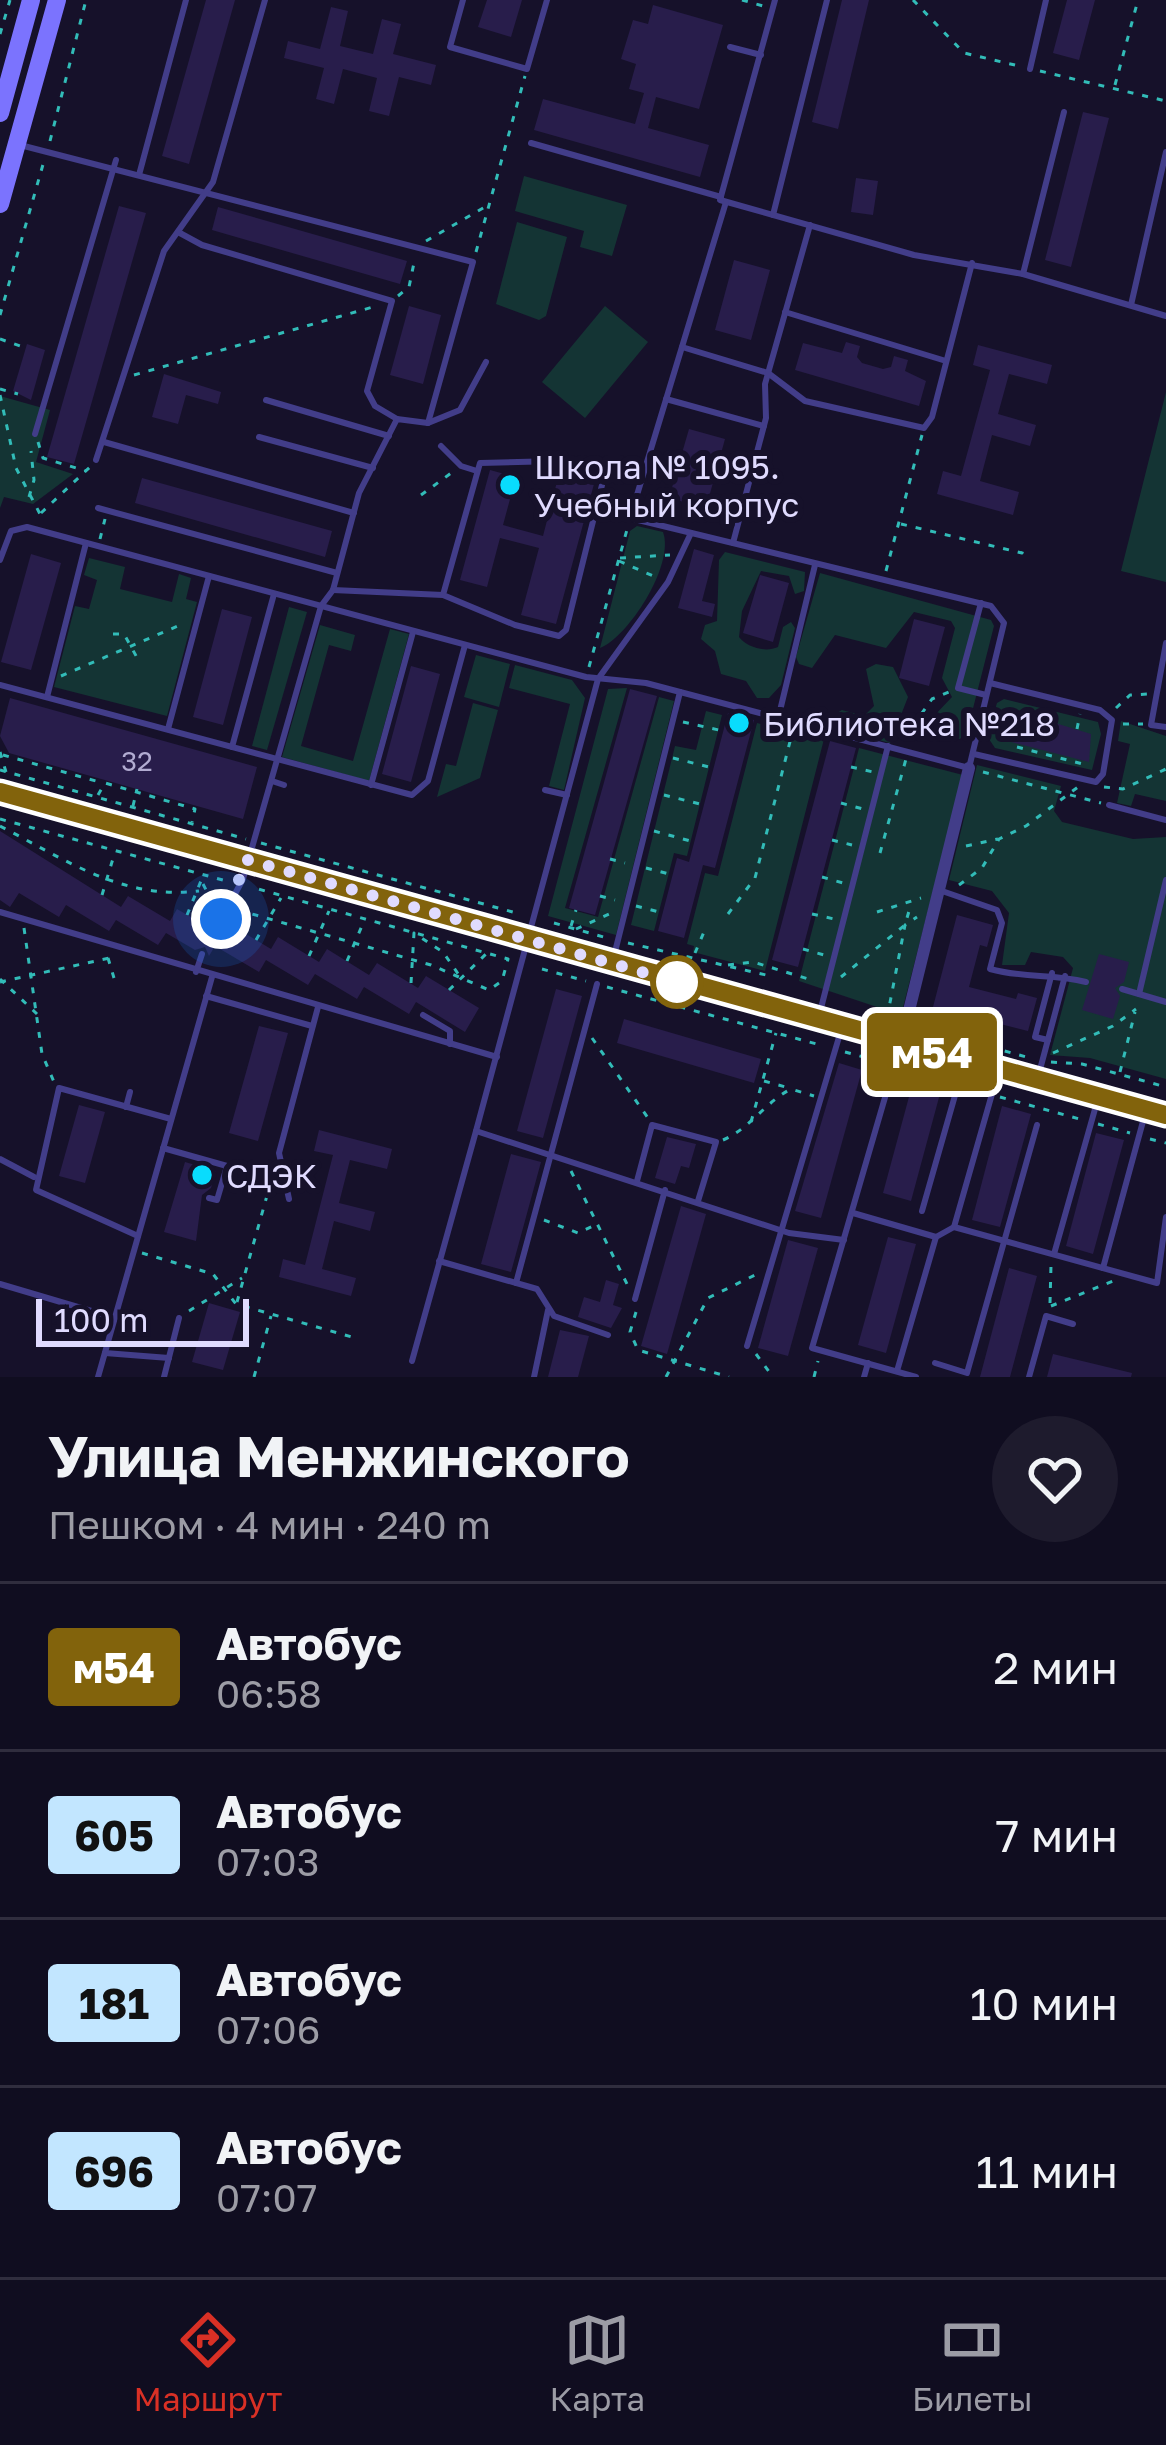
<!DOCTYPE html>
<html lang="ru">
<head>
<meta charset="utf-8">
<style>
  body { margin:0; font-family:"Golos Text",sans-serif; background:#1e1b2d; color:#f1f3f6; height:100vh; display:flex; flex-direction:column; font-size:45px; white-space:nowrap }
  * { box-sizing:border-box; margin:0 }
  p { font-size:39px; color:#9c9ca5 }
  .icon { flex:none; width:66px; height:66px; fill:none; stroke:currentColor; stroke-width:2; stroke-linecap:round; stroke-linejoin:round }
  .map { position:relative; height:1377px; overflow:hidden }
  .details { display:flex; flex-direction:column; background:#100d20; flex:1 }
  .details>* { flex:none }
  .badge { padding:0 24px; border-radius:9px; font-size:42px; line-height:78px }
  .scale { position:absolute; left:36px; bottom:30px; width:213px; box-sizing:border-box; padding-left:12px; border:6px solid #e0dbff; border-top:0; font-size:33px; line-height:42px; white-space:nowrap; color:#e0dbff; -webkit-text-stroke:9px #16112a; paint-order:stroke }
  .you { position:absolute; width:60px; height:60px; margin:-30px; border:9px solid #fff; border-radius:50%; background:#1a73e8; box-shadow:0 0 0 18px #1a73e833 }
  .map>.badge { position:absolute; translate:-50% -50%; box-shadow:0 0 0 6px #fff }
  .round { display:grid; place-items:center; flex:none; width:126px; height:126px; border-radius:63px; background:#1e1b2d }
  .summary { display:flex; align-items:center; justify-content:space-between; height:204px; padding:0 48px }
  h1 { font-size:57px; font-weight:700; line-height:90px }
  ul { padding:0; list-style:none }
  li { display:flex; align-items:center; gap:36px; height:168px; padding:0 48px; border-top:3px solid #302d3e }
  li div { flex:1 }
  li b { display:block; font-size:45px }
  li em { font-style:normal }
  li .badge { min-width:132px; font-weight:700; text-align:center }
  .dock { display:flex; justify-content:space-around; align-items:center; height:168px; border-top:3px solid #302d3e; background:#100d20; font-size:33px; color:#9c9ca5 }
  .dock a { display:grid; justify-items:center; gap:6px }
  .dock .selected { color:#d93025 }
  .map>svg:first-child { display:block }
</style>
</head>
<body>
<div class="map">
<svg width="1166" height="1377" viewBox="0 0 1166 1377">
  <rect width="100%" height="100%" fill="#16112a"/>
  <g fill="#143434">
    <polygon points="524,176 627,205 612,256 580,247 584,231 515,211"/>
    <polygon points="517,222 567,237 546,316 539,320 496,304"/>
    <polygon points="605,306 648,342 585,418 542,382"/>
    <polygon points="1166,392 1166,582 1121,571"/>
    <polygon points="0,396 50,410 36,462 73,474 33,504 4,497 0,508"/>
    <path d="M637 526 663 532C675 565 628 637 600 648L630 531Z"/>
    <path d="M725 552 805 572 804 591 795 594 789 576 761 571 742 611 739 637C747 647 765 653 778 647L783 627 791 622 795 628 781 685 769 698H757L746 681 721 674 715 651 701 639 705 625 717 621 719 560Z"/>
    <polygon points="89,558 125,567 120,589 172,602 179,574 191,578 186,599 197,602 167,716 54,687 75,606 89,609 97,580 84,575"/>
    <polygon points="820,573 991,620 994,626 968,728 960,739 943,735 933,717 952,697 942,678 955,628 951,621 914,612 886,648 835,635 812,668 799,664 796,657"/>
    <polygon points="289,607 307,612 267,750 252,746"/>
    <polygon points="320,625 355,635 351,651 329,645 301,746 353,761 390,629 409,634 369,781 282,757"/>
    <polygon points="476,655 510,664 499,707 464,697"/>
    <polygon points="876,664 893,667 908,697 890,743 833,728 826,719 842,710 864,716 874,706 866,669"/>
    <polygon points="515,665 572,680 585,698 564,790 549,786 570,704 509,688"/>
    <polygon points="627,688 565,908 598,917 659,697 674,701 616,935 548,916 608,689"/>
    <polygon points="1004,699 1098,722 1101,734 1092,770 995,748 987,736 997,703"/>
    <polygon points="473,703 498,710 480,778 437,797 446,764 456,766"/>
    <polygon points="706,711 722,715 687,856 674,853 654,931 631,925 675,746 696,750"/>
    <polygon points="1121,721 1166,736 1166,801 1135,794 1131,806 1117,803 1130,744 1118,741"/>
    <polygon points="757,723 824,739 765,971 693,952 694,946 687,944 705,873 718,876"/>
    <polygon points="859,748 963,775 901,1015 799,981"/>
    <polygon points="977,765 1061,786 1054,811 1062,822 1133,839 1166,837 1166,1079 1090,1058 1050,1055 1073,968 1063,957 1031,952 1025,965 1002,965 1009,913 992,891 949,880"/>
  </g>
  <g fill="#281d4b">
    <polygon points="206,0 235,0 189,164 162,156"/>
    <polygon points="487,0 522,0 511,37 478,27"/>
    <polygon points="842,0 869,0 838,129 812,122"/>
    <polygon points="1067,0 1095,0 1079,60 1053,53"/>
    <polygon points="653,5 723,25 699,109 656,97 648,128 709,145 700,177 534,130 543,99 635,124 644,93 629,89 636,64 621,59 633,20 648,24"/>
    <polygon points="331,7 348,11 340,46 373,54 382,19 401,24 393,54 436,65 431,85 399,77 389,116 369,111 377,78 343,69 334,104 316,99 324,68 284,58 288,41 320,49"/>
    <polygon points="1083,112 1109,118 1071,267 1045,260"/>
    <polygon points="856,178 878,181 873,215 851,212"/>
    <polygon points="119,206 146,213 74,464 47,457"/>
    <polygon points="218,207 407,261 400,284 212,230"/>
    <polygon points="734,260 770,270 751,340 715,330"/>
    <polygon points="409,306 441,315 423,384 390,375"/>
    <polygon points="846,342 860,346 857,357 862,363 883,369 891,367 894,356 908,360 905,371 926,381 919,406 795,370 803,343 842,353"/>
    <polygon points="27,344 45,350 31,400 13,391"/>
    <polygon points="978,345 1052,365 1047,384 1009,374 998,414 1036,425 1030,446 992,435 980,481 1019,492 1013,515 937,494 943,471 961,476 990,370 973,365"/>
    <polygon points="164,374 221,392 218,404 186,395 178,424 152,417"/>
    <polygon points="689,429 725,439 706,508 669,498"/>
    <polygon points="490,470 516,477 503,525 543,536 559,474 594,484 556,624 521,615 539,548 500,538 487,587 460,580"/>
    <polygon points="142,478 332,531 325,557 135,503"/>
    <polygon points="694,549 714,555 702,601 715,604 712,617 678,608"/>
    <polygon points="31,554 61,563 31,670 1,662"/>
    <polygon points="760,575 789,583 773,642 743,633"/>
    <polygon points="222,609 252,617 223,725 193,717"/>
    <polygon points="914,619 945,627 929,686 899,678"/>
    <polygon points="411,666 440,674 411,782 382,774"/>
    <polygon points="630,689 657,696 595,915 569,908"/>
    <polygon points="10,698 257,767 243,819 9,753 0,736"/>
    <polygon points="728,713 754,720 715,868 703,865 684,938 658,931 677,858 689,862"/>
    <polygon points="1026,714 1091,734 1089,762 1007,741 1013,718"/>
    <polygon points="830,741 856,748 798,967 772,960"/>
    <polygon points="0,831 121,907 128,896 170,921 177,909 208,927 213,938 228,923 271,949 278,937 319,962 327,949 369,975 377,963 418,988 426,976 479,1008 465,1032 416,1002 409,1014 364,987 357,999 315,974 308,985 266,960 259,972 215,946 209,956 205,947 195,950 166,933 158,945 116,920 109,931 66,905 59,917 19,893 10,907 0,900"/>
    <polygon points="957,915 993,925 987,947 980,945 969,987 1016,999 1018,993 1037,998 1028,1031 933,1007"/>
    <polygon points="1099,954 1129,962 1124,982 1115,988 1120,996 1113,1019 1082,1010"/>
    <polygon points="556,989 582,996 543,1138 517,1131"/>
    <polygon points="624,1019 761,1059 754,1083 617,1043"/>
    <polygon points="259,1026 288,1033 258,1141 229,1133"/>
    <polygon points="839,1063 862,1070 821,1218 795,1211"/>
    <polygon points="913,1082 941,1090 911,1201 883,1193"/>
    <polygon points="79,1105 105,1112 85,1183 59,1176"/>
    <polygon points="1002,1106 1031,1114 1000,1227 972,1220"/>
    <polygon points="319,1130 392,1149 387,1169 350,1160 339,1203 375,1212 370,1231 334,1221 322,1269 356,1278 351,1296 279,1277 283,1259 305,1265 333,1155 314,1151"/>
    <polygon points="1096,1133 1124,1140 1093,1254 1066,1246"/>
    <polygon points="667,1137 696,1144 689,1168 681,1166 675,1184 655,1178"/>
    <polygon points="511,1154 541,1162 511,1272 481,1264"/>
    <polygon points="185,1162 216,1171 211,1188 202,1195 196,1241 164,1232"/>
    <polygon points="681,1206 706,1214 667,1354 641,1346"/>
    <polygon points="888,1237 916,1244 886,1353 858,1345"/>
    <polygon points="788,1240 818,1248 788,1356 758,1348"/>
    <polygon points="1009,1268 1037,1276 1010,1377 980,1377"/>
    <polygon points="606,1280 619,1284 613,1305 622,1308 611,1328 578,1317 584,1297 600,1302"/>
    <polygon points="209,1303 240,1312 223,1370 192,1362"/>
    <polygon points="560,1330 589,1336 578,1377 548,1377"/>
    <polygon points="1053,1354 1132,1373 1131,1377 1047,1377"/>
  </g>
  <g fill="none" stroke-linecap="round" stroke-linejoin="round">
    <g stroke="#32bcb8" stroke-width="3" stroke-dasharray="6 9" stroke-linecap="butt">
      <polyline points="742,0 763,6"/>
      <polyline points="913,0 964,53 1019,66"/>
      <polyline points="0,34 10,0"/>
      <polyline points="1040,71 1166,101"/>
      <polyline points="1115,85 1138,0"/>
      <polyline points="50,141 86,0"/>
      <polyline points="426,241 490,204"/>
      <polyline points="476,252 525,76"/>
      <polyline points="398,296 409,287 415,258"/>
      <polyline points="0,315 44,161"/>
      <polyline points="0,339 26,348"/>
      <polyline points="134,375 373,307"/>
      <polyline points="0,389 18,394"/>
      <polyline points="0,395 16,468 40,514"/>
      <polyline points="38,442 43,458 86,471"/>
      <polyline points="421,495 454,471"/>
      <polyline points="29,497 34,480 31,451"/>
      <polyline points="41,513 91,466"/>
      <polyline points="901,524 1022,553 1024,547"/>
      <polyline points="100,539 105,519"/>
      <polyline points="620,558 670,555"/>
      <polyline points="619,561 660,579"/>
      <polyline points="886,571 922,435"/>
      <polyline points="113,634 124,634 140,663"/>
      <polyline points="589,667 628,526"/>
      <polyline points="61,676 185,623"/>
      <polyline points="1116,708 1130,695 1149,694"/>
      <polyline points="994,713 1009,717 1010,727"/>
      <polyline points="683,722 723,731"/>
      <polyline points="1123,724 1143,724"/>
      <polyline points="1077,729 1080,714"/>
      <polyline points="904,738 932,699 951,691"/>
      <polyline points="1017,747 1083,764"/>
      <polyline points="0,752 6,772"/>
      <polyline points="3,755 103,783"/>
      <polyline points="673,758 713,768"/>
      <polyline points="851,767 873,772"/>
      <polyline points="0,770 246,839"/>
      <polyline points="983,772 1101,803"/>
      <polyline points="1104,787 1123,789 1166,769"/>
      <polyline points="98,795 105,783 195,809 192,822"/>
      <polyline points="664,795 704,805"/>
      <polyline points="841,803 863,809"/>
      <polyline points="133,806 137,789"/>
      <polyline points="0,819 230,882"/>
      <path d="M0 826C66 860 122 900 199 891"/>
      <polyline points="654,831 694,842"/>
      <polyline points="832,840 852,845"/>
      <polyline points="261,843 520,914"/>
      <polyline points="966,846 998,839"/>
      <polyline points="880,853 906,759"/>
      <polyline points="610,859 625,863"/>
      <polyline points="646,868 673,875"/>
      <polyline points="822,877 843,883"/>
      <polyline points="203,884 215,907"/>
      <polyline points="959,885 982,868 999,839 1026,826 1078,787"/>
      <polyline points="102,895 115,852"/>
      <polyline points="600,896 615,900"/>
      <polyline points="636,906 663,913"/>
      <polyline points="238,910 431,965 489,990 502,981 508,959 251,887"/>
      <polyline points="877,912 921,898"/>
      <polyline points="728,914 755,878 793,730"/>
      <polyline points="812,914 834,919"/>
      <polyline points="187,915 203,876"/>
      <polyline points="554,923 607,938"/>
      <polyline points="571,926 576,910"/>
      <polyline points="24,928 42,1054 54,1082"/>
      <polyline points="576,929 616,911"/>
      <polyline points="256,940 281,898"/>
      <polyline points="628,943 766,975"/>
      <polyline points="803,949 824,955"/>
      <polyline points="695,953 704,932"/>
      <polyline points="309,956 329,911"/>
      <polyline points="108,958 114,978"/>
      <polyline points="347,961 364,921"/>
      <polyline points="728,965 753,962 815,981"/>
      <polyline points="542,969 586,981"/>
      <polyline points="841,977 905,925 911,904"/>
      <polyline points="0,979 37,1014"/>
      <polyline points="0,982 114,957"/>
      <polyline points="411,983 414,933 443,952 461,978"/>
      <polyline points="607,987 824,1046"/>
      <polyline points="449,990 486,954"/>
      <polyline points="887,1018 905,925 917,917"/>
      <polyline points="918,1027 1030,1058"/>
      <polyline points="592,1038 648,1118"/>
      <polyline points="845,1052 882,1062"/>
      <polyline points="1053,1053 1113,1026 1136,1009"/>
      <polyline points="1051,1062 1082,1064 1166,1087"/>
      <polyline points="902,1068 951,1083"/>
      <polyline points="1120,1072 1135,1012"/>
      <polyline points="764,1081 789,1088"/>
      <polyline points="1000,1097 1083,1120"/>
      <polyline points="751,1122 776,1033"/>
      <polyline points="1098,1124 1130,1133"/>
      <polyline points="1150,1139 1166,1143"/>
      <path d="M723 1140C751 1128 764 1103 791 1089L814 1096"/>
      <polyline points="571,1171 628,1286"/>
      <polyline points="544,1220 578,1233 595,1225"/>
      <polyline points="142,1253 213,1274 236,1304 352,1337"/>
      <polyline points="237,1302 272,1178"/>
      <polyline points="1050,1303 1051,1265"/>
      <polyline points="1051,1306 1113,1281"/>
      <polyline points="189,1311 242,1278"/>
      <polyline points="636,1312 630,1332 638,1350 729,1377"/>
      <polyline points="756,1354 773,1377"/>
      <polyline points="254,1377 271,1316"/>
      <polyline points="666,1377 708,1298 755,1275"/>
      <polyline points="814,1377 818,1361"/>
    </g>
    <g stroke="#423d89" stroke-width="6">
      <polyline points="463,0 450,47 527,69 547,0"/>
      <polyline points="775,0 720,200 914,255 1023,274 1166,316"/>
      <polyline points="730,47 761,55"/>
      <polyline points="1030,69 1046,0"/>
      <polyline points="531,143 721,197"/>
      <polyline points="20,145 473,262 428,423 397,419 359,493 333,590 321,606 243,879 215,931"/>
      <polyline points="139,175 186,0"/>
      <polyline points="773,215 827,0"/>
      <polyline points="178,232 202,245 392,301 367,391 375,406 397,419"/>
      <polyline points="1023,274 1064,112"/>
      <polyline points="1131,305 1166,152"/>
      <polyline points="785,312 946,361"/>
      <polyline points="682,347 768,373 805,401 924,428 932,417 972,263"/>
      <polyline points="666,399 764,426"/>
      <polyline points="266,400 389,436"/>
      <polyline points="428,423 460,410 486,362"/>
      <polyline points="35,434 116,160"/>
      <polyline points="259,437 373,468"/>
      <polyline points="104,442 354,513"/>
      <polyline points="441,446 461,466 477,471"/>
      <polyline points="96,460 164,251 213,182 265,0"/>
      <polyline points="98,508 337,573"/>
      <polyline points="733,543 766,418 765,384 810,225"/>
      <polyline points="0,560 11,531 27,527 586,677 646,683 969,768 1004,623 991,606 630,518 726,202"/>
      <polyline points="333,590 443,595 515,625 559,636 566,630 605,473 557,461 480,463 443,595"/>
      <polyline points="981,603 958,688 986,695"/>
      <polyline points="1166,643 1151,725 1166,727"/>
      <polyline points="0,685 412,795 428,781 465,645"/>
      <polyline points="47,697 86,543"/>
      <polyline points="778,719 815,565"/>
      <polyline points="168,729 209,576"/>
      <polyline points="232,747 274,594"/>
      <polyline points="974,754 1096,782 1103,774 1112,720 1100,710 990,683"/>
      <polyline points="272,781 284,785"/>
      <polyline points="371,785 413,632"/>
      <polyline points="545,790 567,795"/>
      <polyline points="1109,805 1166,820"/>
      <path d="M942 891 997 910 1002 923 990 969C1027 979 1051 973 1086 982"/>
      <polyline points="0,912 497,1057"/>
      <polyline points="614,956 680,692"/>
      <polyline points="196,972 202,954"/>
      <polyline points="1122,989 1166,1002"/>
      <polyline points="1139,994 1166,880"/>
      <polyline points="206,996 312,1026"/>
      <polyline points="423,1015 450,1031 450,1044"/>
      <polyline points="819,1016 888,746"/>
      <polyline points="1048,1040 1035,1037 1052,973"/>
      <polyline points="900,1046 812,1348 916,1377"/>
      <polyline points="1038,1077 1065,976"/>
      <polyline points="126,1107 130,1092"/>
      <polyline points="476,1131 598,679 668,582 691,533"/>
      <polyline points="163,1148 227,1166 217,1200 209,1198"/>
      <polyline points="0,1159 34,1177"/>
      <polyline points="637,1181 652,1125 716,1142 698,1201"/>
      <polyline points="289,1199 279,1153 318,1007"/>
      <polyline points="922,1211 964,1064"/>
      <polyline points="853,1213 936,1237"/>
      <polyline points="954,1227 1157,1283 1166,1217"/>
      <polyline points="138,1236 36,1190 59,1088 171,1119"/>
      <polyline points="1054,1254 1097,1102"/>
      <polyline points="439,1261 537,1289 554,1316 608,1335"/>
      <polyline points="1103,1268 1145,1114"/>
      <polyline points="516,1283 597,984"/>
      <polyline points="0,1284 115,1318"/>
      <polyline points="635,1299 665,1190"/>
      <polyline points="747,1346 842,1027"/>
      <polyline points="105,1353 169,1358"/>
      <polyline points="412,1361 476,1131 789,1233 844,1240"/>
      <polyline points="935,1363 967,1373 1037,1125"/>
      <polyline points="897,1371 936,1237 954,1227 998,1073"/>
      <polyline points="98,1377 212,977"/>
      <polyline points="164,1377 179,1318"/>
      <polyline points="534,1377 548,1310"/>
      <polyline points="864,1377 868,1363"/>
      <polyline points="1029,1377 1046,1316 1073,1324"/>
    </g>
    <polyline stroke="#423d89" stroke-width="12" points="901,1043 969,768"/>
    <g stroke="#7b73fe" stroke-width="18">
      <polyline points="0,113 31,0"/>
      <polyline points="0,204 57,0"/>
      <polyline points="0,792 1166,1115"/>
    </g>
  </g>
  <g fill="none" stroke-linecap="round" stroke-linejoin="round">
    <defs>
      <polyline id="line" points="0,792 1166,1115"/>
    </defs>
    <use href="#line" stroke="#fff" stroke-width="27"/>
    <use href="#line" stroke="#82630c" stroke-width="18"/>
    <polyline stroke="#e0dbff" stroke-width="12" stroke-dasharray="0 21.6" points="221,919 248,860 677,982"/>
  </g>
  <g fill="#09dcfd" stroke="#16112a" stroke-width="4.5">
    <circle cx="510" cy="485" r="12"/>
    <circle cx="739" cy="723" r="12"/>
    <circle cx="202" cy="1175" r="12"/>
  </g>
  <circle fill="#fff" stroke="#82630c" stroke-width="6" cx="677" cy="982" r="24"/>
  <g text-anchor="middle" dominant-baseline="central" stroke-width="12" stroke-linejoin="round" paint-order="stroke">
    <g font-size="27" fill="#b2acd2">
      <text x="137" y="761">32</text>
    </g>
    <g font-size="33" fill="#e0dbff" stroke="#16112a" text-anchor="start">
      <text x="534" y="466">Школа № 1095.<tspan x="534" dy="38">Учебный корпус</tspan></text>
      <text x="763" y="723">Библиотека №218</text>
      <text x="226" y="1175">СДЭК</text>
    </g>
  </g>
</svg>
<div class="scale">100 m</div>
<div class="you" style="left:221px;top:919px"></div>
<b class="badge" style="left:932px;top:1052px;background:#82630c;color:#fff">м54</b>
</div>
<section class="details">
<div class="summary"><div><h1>Улица Менжинского</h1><p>Пешком · 4 мин · 240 m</p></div><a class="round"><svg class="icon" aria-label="heart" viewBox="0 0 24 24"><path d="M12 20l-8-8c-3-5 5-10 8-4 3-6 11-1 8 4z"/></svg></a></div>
<ul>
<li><span class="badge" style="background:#82630c;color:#fff">м54</span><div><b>Автобус</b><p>06:58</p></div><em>2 мин</em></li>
<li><span class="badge" style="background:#c2e6ff;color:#111">605</span><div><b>Автобус</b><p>07:03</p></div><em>7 мин</em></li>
<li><span class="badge" style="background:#c2e6ff;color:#111">181</span><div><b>Автобус</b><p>07:06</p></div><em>10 мин</em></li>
<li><span class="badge" style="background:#c2e6ff;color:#111">696</span><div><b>Автобус</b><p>07:07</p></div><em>11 мин</em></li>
</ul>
</section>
<nav class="dock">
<a class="selected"><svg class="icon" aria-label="directions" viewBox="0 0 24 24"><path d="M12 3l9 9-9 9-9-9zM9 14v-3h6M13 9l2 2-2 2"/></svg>Маршрут</a>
<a><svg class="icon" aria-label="map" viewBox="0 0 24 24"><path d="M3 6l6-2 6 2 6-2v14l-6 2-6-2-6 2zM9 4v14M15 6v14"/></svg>Карта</a>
<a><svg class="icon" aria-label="tickets" viewBox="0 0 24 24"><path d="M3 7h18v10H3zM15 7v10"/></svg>Билеты</a>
</nav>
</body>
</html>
